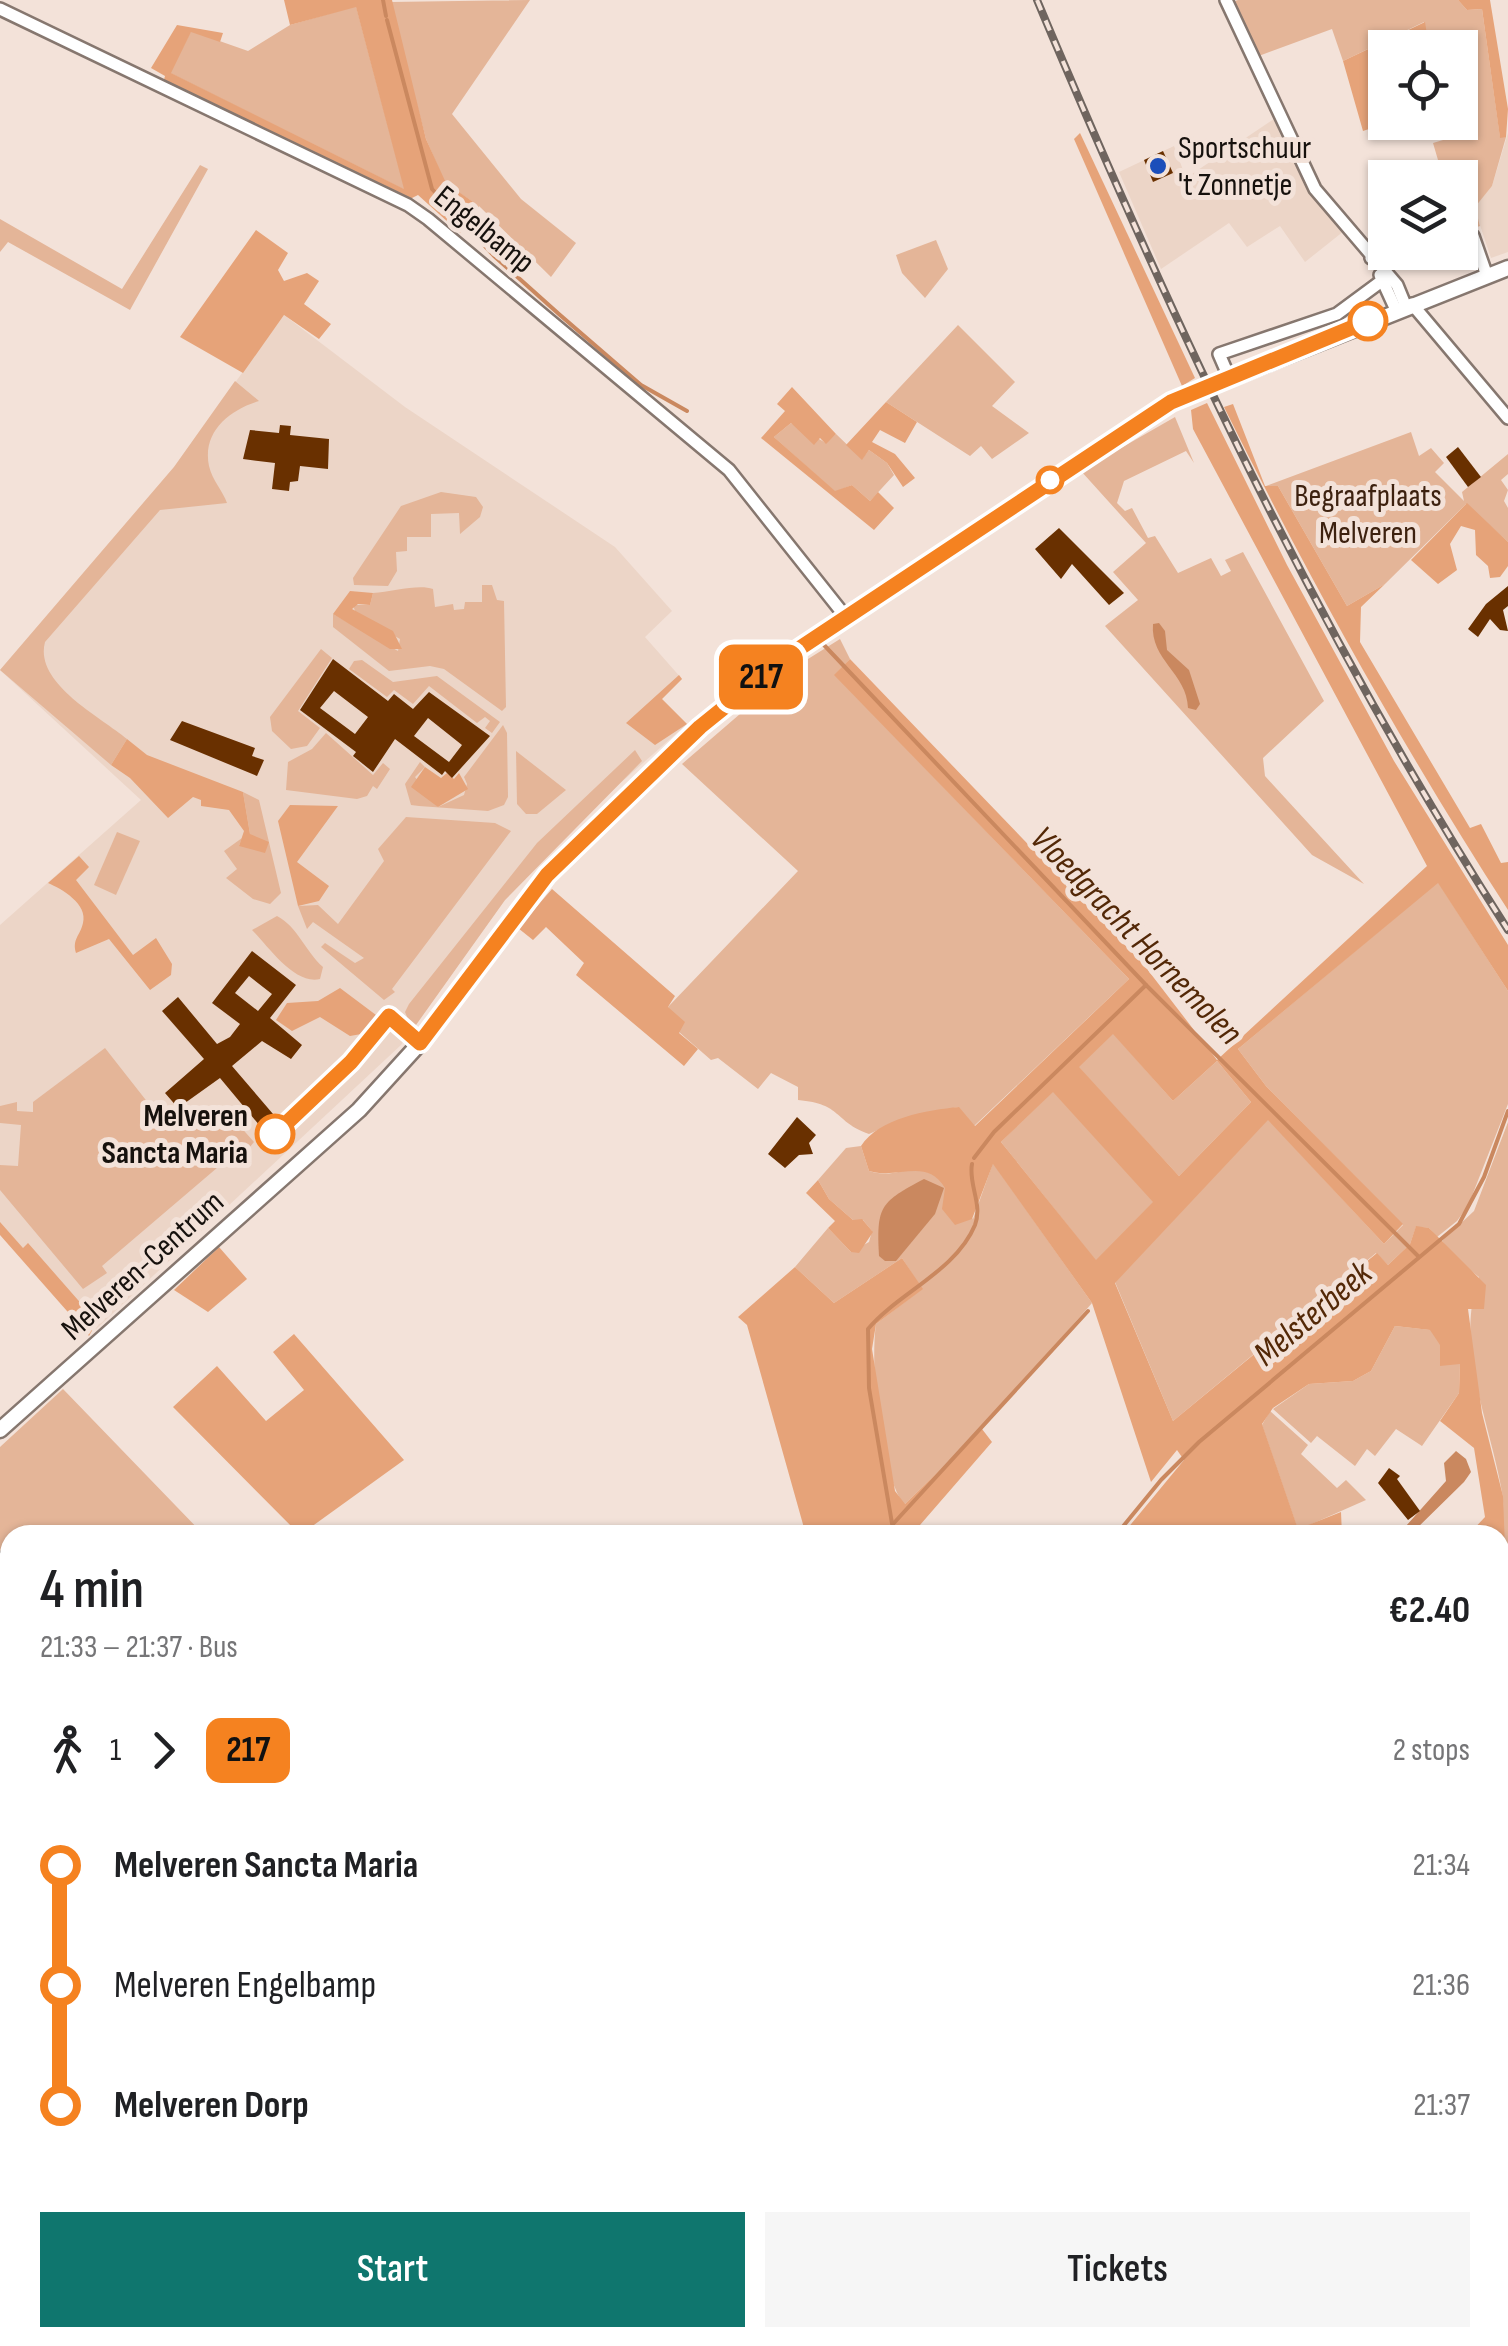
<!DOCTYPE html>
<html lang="en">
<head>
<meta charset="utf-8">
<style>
  body { margin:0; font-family:"Sofia Sans Condensed",sans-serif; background:#f6f6f6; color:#202124; height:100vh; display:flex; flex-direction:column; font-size:38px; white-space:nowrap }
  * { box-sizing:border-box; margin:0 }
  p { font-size:32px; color:#757577 }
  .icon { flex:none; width:55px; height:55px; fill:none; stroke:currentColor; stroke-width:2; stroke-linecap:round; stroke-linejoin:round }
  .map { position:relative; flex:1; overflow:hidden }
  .panel { position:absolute; left:0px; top:1525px; width:1510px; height:822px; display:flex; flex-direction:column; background:#fff; border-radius:30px 30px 0 0; box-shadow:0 2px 8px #0004 }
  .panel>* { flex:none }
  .badge { padding:0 20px; border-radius:15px; font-size:35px; line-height:65px }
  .controls { position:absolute; left:1368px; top:30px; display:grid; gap:20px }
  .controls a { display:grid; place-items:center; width:110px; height:110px; border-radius:0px; background:#fff; box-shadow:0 2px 8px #0004; font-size:50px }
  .map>.badge { position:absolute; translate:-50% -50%; box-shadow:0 0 0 5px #fff }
  .legs { display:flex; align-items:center; gap:15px; height:110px; padding:0 40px; font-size:32px }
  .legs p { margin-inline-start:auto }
  .headline { display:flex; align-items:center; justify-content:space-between; height:170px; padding:0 40px }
  h1 { font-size:55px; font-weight:600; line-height:75px }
  .cta { display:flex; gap:20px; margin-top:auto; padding:20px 40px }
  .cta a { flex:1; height:115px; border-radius:0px; background:#0f766e; color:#fff; font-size:40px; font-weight:600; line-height:115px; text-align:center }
  .cta a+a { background:#f6f6f6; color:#202124 }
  ul { padding:0 40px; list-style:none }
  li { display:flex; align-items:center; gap:35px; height:120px; font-size:38px }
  li i { display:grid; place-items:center; width:15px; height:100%; margin:0 12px; background:currentColor }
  li i::after { content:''; width:25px; height:25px; margin:-12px; border:8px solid; border-radius:50%; background:#fff }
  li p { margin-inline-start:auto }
  li:first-child i { background:linear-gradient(#0000 50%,currentColor 0) }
  li:last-child i { background:linear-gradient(currentColor 50%,#0000 0) }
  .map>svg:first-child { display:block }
</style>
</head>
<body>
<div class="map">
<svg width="1508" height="2346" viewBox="0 0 1508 2346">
  <rect width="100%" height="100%" fill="#f3e2d9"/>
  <g fill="#ecd5c7">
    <polygon points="1274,119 1288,154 1344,231 1305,262 1280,226 1247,247 1229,223 1161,269 1119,172 1174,146 1186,178"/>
    <polygon points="1508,133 1508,252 1491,258 1474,207 1492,186"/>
    <polygon points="284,315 405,407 615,547 672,611 645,637 682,679 662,699 687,724 581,818 505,900 401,1045 96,1329 0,1223 0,925 141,800 0,670 174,467"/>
  </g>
  <g fill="#e4b598">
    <polygon points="530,0 452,114 521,199 576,243 551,277 479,206 445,183 426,139 390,2"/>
    <polygon points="1238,0 1458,0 1467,10 1482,9 1500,137 1506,137 1492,186 1475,207 1480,226 1461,233 1460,178 1443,177 1433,143 1443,140 1441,123 1460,122 1460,48 1429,47 1424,22 1343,61 1332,29 1256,57 1232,2"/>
    <polygon points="356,6 405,190 170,73 191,31 248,51 290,25"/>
    <polygon points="200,165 208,169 130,310 8,242 0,252 0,219 122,289"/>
    <polygon points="936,240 948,269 925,298 902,273 896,255"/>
    <polygon points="958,325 1015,382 992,406 1029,433 992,459 981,446 970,456 886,402"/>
    <path d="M235 381 259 401C229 410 202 432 209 466 212 480 223 491 227 503L160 510 45 642C34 683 99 716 127 739L111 765 0 670 174 467Z"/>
    <polygon points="1175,417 1194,463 1186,451 1124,481 1117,503 1125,511 1132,508 1148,538 1155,536 1178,573 1211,558 1221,576 1231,571 1225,560 1243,552 1324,701 1263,758 1265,776 1364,884 1312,855 1105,626 1138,600 1113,572 1146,543 1081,471"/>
    <polygon points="791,423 826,443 836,434 862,459 869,450 887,463 894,475 870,501 852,485 835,492 774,437"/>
    <polygon points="1411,432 1419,456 1431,448 1444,463 1435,472 1464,501 1462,492 1508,454 1508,474 1501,480 1508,490 1504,501 1508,508 1508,542 1466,504 1385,584 1347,606 1278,486 1266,486"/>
    <polygon points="441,492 476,497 483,507 480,517 460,534 459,513 431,514 431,537 407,537 407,551 396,552 397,571 388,586 354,585 353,578 401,506"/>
    <path d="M482 585H492L497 600 504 601 506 707 502 711 444 669 430 666 389 671 333 627V614L398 651 400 639 356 614 353 605H370L373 593C392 592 418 584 433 589L435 607 453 604 454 610 464 609 465 602H482Z"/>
    <path d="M840 639 850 659 835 675 1129 979 974 1126 958 1107 905 1118 869 1134C833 1121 843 1104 798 1100V1087L771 1073 758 1089 718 1058 711 1060 679 1032 668 1007 798 871 682 764 792 669Z"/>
    <polygon points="321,649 332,658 298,711 320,728 307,746 291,749 272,731 270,717"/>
    <polygon points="362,660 393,682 437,676 500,722 492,733 485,728 490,721 485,717 477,723 429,686 413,704 394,690 387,697 349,669 354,661"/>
    <polygon points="503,725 507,733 508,797 504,805 488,811 419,806 411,805 405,784 420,762 425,767 415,777 438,807 464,795 467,784 464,777"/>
    <polygon points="326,733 373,775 383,763 390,769 377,789 373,786 367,796 357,799 286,790 288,762 312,749"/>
    <polygon points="635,750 642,761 505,900 416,1025 410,1024 405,1012 409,1004 537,843"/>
    <polygon points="516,751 566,790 537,814 526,814 517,804"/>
    <polygon points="243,792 259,800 281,893 270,904 253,899 226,878 237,869 224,851 242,838 239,846 250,834"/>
    <polygon points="406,817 495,823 511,831 392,989 395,992 384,1000 321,947 325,943 355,963 364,958 313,922 307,929 298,906 318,905 338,924 384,861 378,849"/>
    <polygon points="117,832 140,841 116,895 94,885"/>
    <polygon points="1438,882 1508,991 1508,1104 1468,1206 1457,1221 1437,1237 1429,1228 1416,1227 1410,1244 1388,1265 1376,1253 1173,1421 1115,1282 1268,1119 1384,1244 1403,1225 1266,1086 1238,1049"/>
    <path d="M277 916C298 927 305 951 323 967L320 979C294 985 269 947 252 930Z"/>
    <polygon points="1113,1033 1173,1101 1217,1061 1251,1102 1179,1176 1078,1067"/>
    <polygon points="105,1048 167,1127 185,1129 219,1110 230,1115 254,1142 249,1148 245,1144 102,1266 107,1273 83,1289 0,1190 0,1165 18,1166 21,1125 0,1123 0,1106 17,1102 17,1111 33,1112 33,1102"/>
    <polygon points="1053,1091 1154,1202 1096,1261 1001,1142"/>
    <path d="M1508 1122V1553C1497 1534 1506 1512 1502 1492 1490 1422 1454 1346 1479 1277L1456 1259 1442 1241 1474 1211Z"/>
    <path d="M861 1146 869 1171C889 1177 897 1171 916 1169 939 1166 958 1203 973 1219L993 1163 1092 1303 982 1429 904 1505C879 1469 870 1367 876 1324L922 1289 902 1258 834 1303 795 1267 828 1228 851 1252 869 1242 872 1231 863 1220H853L829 1199 818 1180 846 1148Z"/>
    <polygon points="1395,1326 1431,1330 1460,1364 1459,1393 1422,1446 1396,1429 1375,1456 1367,1449 1355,1466 1317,1436 1311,1443 1273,1409 1309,1384 1353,1381 1371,1371"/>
    <polygon points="63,1389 204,1535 10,1535 10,1556 0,1555 0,1447"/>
    <polygon points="1270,1411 1308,1445 1301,1454 1337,1488 1346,1480 1366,1500 1298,1530 1262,1425"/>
    <polygon points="0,1933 10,1935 10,2272 0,2264"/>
    <polygon points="104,2338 692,2338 687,2346 101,2346"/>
    <polygon points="1227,2338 1360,2338 1363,2346 1228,2346"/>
  </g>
  <g fill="#e6a379" fill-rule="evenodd">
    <polygon points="284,0 392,0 426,139 446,183 479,206 460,233 418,195 408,200 163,83 165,76 151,68 177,25 223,33 220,42 191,32 171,73 404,189 356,7 290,25"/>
    <polygon points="1458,0 1490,0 1508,109 1506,137 1500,138 1482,9 1467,10"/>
    <polygon points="1425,22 1429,47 1385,48 1387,123 1363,131 1343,61"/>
    <polygon points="1080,133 1195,378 1182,386 1074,139"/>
    <polygon points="256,230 288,253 278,270 284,281 307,273 319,281 304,304 331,324 319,339 284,315 243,373 180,337"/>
    <polygon points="792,387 836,434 826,444 820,438 814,445 791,423 774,437 835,491 852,485 870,501 878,492 894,508 874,530 761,438 785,411 777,404"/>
    <polygon points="886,402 917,422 905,443 880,430 872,442 895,454 915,478 903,487 887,463 869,450 862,460 846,445"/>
    <path d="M1207 403 1287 565 1394 761 1508 945V991L1438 883 1238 1049 1266 1086 1403 1224 1384 1244 1268 1120 1115 1283 1173 1421 1377 1253 1388 1265 1410 1244 1416 1226 1429 1228 1486 1285 1484 1309H1468L1482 1413 1503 1496 1508 1625H1500V1535H1468L1485 1517 1474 1448 1440 1421 1459 1393 1460 1364 1440 1366V1345L1430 1330 1395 1326 1371 1371 1353 1381 1309 1384 1273 1408 1262 1424 1298 1529 1341 1512 1342 1535H1122L1184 1460 1177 1450 1151 1482 1092 1303 993 1164 972 1219 955 1225 942 1209 945 1188C926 1157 899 1180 869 1171L861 1146C879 1118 927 1110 959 1107L975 1126 1129 979 834 675 850 659 1144 965 1217 1060 1427 866 1193 429 1191 410ZM1113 1034 1173 1101 1217 1061 1251 1102 1179 1176 1079 1067ZM1053 1092 1153 1202 1096 1260 1001 1142Z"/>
    <path d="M1233 404 1265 486H1278L1347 606 1385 584 1361 607 1360 642 1470 828 1481 824 1501 863 1508 862V910C1404 749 1309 579 1224 407Z"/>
    <polygon points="1467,503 1508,542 1508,566 1500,577 1490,578 1488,566 1476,555 1475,530 1461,526 1450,544 1457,570 1438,584 1411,560"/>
    <polygon points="350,591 373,593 370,605 358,604 352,609 393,631 402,649 390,649 333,614"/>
    <polygon points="679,675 682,679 662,699 687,724 655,745 626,723"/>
    <polygon points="127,739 147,755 243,792 250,834 269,842 265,853 239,846 244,831 229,810 201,806 201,800 193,797 168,818 130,778 111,765"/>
    <polygon points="425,767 441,778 447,773 454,779 459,773 468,789 438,807 411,787"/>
    <polygon points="290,805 338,806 297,862 329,886 319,901 298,906 278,821"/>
    <path d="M79 856 89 867 76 880 133 955 156 938 172 964 171 975 150 990 109 939 76 953C72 939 80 936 83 923 88 904 62 889 48 883Z"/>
    <polygon points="552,889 675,996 668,1007 685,1022 679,1033 698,1049 684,1066 576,975 584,963 546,927 533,940 518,928"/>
    <polygon points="340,988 376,1015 376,1023 367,1033 350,1036 320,1017 292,1031 276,1020 287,1003 318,1001"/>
    <polygon points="818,1180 829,1199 853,1220 862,1219 873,1232 859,1253 851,1252 828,1228 835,1221 806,1193"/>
    <polygon points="0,1222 23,1248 28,1243 92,1316 94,1327 89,1336 0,1235"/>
    <polygon points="219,1247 247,1279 208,1312 174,1290"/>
    <polygon points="902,1258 923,1289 876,1324 872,1349 895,1491 905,1504 982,1429 992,1442 920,1525 920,1535 806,1535 747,1325 738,1317 795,1267 834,1303"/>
    <polygon points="294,1334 404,1460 300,1535 173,1407 217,1366 266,1421 304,1390 273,1352"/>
    <polygon points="692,2338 1101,2338 1097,2346 687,2346"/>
  </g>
  <g fill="#ca885f">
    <path d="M1159 623 1165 631 1167 650 1189 670 1200 704 1196 710 1188 708C1187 673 1150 660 1153 624Z"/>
    <path d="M924 1179 944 1188 935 1214 896 1261H885L879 1256C876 1205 881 1202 924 1179Z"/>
    <polygon points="1456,1451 1466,1459 1471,1472 1464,1482 1410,1535 1398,1535 1446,1481 1444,1463"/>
  </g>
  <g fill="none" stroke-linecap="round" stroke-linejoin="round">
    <g stroke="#ca885f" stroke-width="4">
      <polyline points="383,0 386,16"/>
      <polyline points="387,20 432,189 494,256 560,315 641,385 687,411"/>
      <polyline points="824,645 1146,985 1418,1256"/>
      <polyline points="974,1158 994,1132 1146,985"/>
      <polyline points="893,1524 1088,1311"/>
      <path d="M894 1535 869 1388 868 1329C898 1293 956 1271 975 1225 983 1204 968 1184 972 1164"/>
      <polyline points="1116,1535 1161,1480 1199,1442 1459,1224 1484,1177 1508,1111"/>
      <polyline points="1500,1640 1508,1641"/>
      <polyline points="0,1929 10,1931"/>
      <polyline points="0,2178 10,2186"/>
      <polyline points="108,2338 113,2346"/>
      <polyline points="740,2338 742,2346"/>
      <polyline points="925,2346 930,2338"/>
    </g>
  </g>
  <g fill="#693000" fill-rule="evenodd">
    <polygon points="1163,151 1173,173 1153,182 1144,160"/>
    <polygon points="280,425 291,426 290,435 329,439 328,469 300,466 298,481 290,482 289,491 272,489 275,463 243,459 250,430 279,433"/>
    <polygon points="1458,447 1481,477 1468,487 1446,457"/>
    <polygon points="1059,528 1124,593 1109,605 1072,564 1061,579 1035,549"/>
    <polygon points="1508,586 1508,606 1503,610 1508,631 1500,630 1490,619 1478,637 1468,629 1486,604"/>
    <path d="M333 659 388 701 394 694 413 709 429 692 490 736 452 778 445 771 442 775 395 739 373 772 353 756 356 752 300 710ZM334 691 368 717 355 734 320 708ZM428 718 462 745 449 762 414 736Z"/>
    <polygon points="182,721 255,748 252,756 264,760 257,776 170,740"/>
    <path d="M252 951 296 985 270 1018 302 1045 291 1059 262 1041 232 1066 273 1114 260 1126 220 1078 178 1108 165 1093 204 1059 162 1011 178 997 217 1044 230 1037 240 1024 212 1003ZM249 976 272 994 258 1011 235 993Z"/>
    <polygon points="797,1117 816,1135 809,1143 813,1154 799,1155 785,1168 768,1154"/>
    <polygon points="1389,1468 1400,1476 1397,1479 1420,1511 1408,1520 1378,1483"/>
  </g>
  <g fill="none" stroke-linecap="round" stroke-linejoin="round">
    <defs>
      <g id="minor">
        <polyline points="1226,0 1315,189 1397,285 1406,307"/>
        <polyline points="0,9 408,205 428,219 729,470 845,616"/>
        <polyline points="1460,239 1473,236 1487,276"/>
        <polyline points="1371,258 1396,252"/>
        <polyline points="1380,275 1396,310"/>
        <polyline points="1412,304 1508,418"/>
        <polyline points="1229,377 1219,354 1337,314 1383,280"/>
        <polyline points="1508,2110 1501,2187 1508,2216"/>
        <polyline points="1220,2341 1221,2346"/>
      </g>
      <g id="major">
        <polyline points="0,1430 359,1110 420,1043 547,875 700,727 788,656 1171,402 1508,268"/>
        <polyline points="0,1560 10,1562"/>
        <polyline points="1500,1632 1508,1632"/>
      </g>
    </defs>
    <use href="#minor" stroke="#86776f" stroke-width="16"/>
    <use href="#major" stroke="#86776f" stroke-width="19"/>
    <use href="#minor" stroke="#fff" stroke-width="11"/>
    <use href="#major" stroke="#fff" stroke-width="14"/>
    <defs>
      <path id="rail" d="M1037 0C1174 326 1317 632 1508 930"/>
    </defs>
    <use href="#rail" stroke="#6f655f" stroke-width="8"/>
    <use href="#rail" stroke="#f3e2d9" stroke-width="4" stroke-dasharray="11" stroke-linecap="butt"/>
  </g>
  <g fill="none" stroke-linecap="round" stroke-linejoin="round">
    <defs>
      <polyline id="line-1" points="275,1134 351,1062 389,1016 420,1043 547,875 700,727 788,656 1171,402 1368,321"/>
    </defs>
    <use href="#line-1" stroke="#fff" stroke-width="22"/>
    <use href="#line-1" stroke="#f58220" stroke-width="15"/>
  </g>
  <circle fill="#1b4eba" stroke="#f3e2d9" stroke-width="4" cx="1158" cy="166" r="10"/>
  <g fill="#fff" stroke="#f58220" stroke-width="5">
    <circle cx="1368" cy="321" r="18"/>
    <circle cx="1050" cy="480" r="12"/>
    <circle cx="275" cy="1134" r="18"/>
  </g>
  <g text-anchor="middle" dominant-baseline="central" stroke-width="10" stroke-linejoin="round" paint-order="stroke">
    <g font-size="32" fill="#16110d" stroke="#f3e2d9" text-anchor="start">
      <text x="1178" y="148">Sportschuur<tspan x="1178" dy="37">'t Zonnetje</tspan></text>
    </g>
    <g font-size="32" fill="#16110d" stroke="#f3e2d9">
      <text transform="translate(484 230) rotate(39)">Engelbamp</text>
      <text transform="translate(143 1266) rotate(-42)">Melveren-Centrum</text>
    </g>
    <g font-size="32" fill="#3d210f" stroke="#f3e2d9">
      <text x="1368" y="496">Begraafplaats<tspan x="1368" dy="37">Melveren</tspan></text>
    </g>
    <g font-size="32" font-weight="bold" fill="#16110d" stroke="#f3e2d9" text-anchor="end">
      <text x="248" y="1116">Melveren<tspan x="248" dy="37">Sancta Maria</tspan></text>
    </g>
    <g font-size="35" font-style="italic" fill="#532807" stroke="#f3e2d9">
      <text transform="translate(1136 936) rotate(46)">Vloedgracht Hornemolen</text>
      <text transform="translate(1313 1314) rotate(-40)">Melsterbeek</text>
    </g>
  </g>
</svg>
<div class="controls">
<a><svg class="icon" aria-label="locate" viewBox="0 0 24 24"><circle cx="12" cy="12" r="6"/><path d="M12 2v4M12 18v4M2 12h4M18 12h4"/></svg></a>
<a><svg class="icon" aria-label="layers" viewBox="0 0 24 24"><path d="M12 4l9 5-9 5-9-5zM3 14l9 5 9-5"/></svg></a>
</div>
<b class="badge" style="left:761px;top:677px;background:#f58220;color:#111">217</b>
<section class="panel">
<div class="headline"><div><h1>4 min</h1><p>21:33 – 21:37 · Bus</p></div><b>€2.40</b></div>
<div class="legs"><svg class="icon" aria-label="walk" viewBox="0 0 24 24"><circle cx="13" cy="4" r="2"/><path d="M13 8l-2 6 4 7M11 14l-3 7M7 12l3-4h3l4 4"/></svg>1<svg class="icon" aria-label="forward" viewBox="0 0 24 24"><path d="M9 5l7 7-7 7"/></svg><b class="badge" style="background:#f58220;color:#111">217</b><p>2 stops</p></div>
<ul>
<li><i style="color:#f58220"></i><b>Melveren Sancta Maria</b><p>21:34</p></li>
<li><i style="color:#f58220"></i><span>Melveren Engelbamp</span><p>21:36</p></li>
<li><i style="color:#f58220"></i><b>Melveren Dorp</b><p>21:37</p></li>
</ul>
<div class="cta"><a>Start</a><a>Tickets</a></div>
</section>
</div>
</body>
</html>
